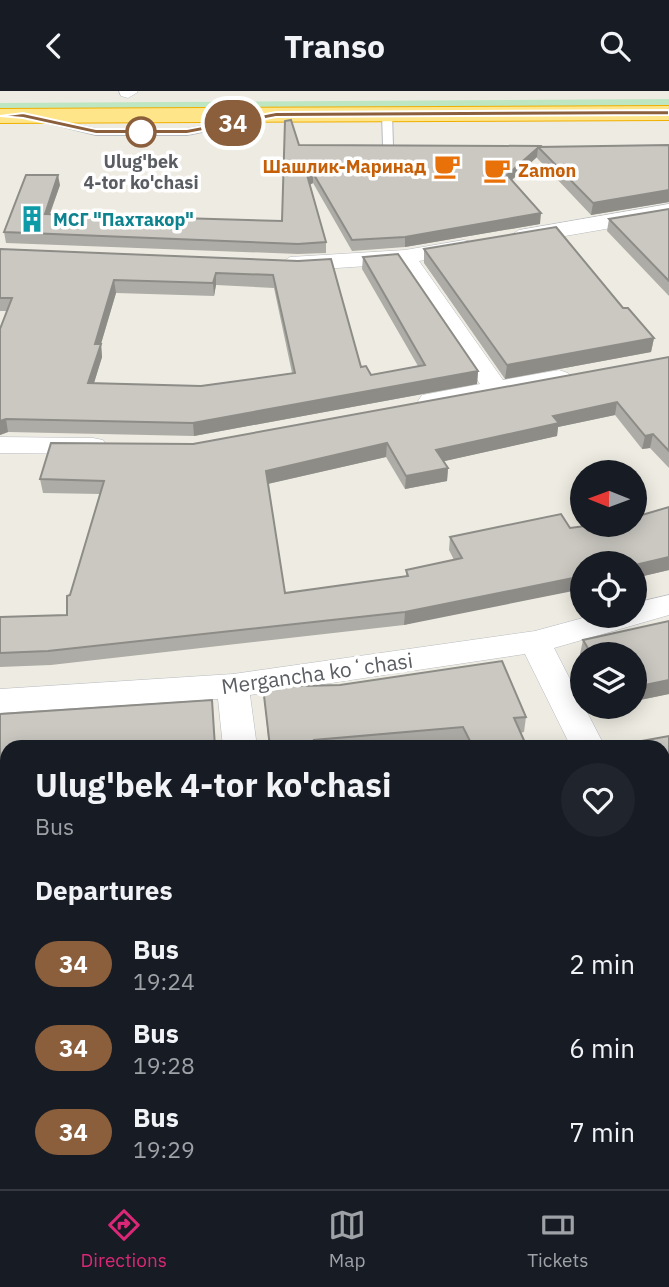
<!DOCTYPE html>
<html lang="en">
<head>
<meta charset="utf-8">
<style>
  body { margin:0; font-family:"IBM Plex Sans",sans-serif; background:#20242c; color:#f1f3f6; height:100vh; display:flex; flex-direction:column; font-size:26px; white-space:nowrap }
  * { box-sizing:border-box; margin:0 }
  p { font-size:23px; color:#9ea1a6 }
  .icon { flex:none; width:38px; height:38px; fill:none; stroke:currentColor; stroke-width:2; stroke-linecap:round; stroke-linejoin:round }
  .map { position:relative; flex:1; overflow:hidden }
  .drawer { position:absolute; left:0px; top:649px; width:670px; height:450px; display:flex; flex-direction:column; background:#171b24; border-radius:21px 21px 0 0; box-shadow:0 4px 18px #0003 }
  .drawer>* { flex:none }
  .badge { padding:0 14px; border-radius:23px; font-size:24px; line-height:46px }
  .needle { width:46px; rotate:271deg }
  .fabs { position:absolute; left:570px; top:369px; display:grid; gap:14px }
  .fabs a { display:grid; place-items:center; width:77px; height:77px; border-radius:50%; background:#171b24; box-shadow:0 4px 18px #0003; font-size:35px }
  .map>.badge { position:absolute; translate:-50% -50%; box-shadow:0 0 0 4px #fff }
  h2 { padding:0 35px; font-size:26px; line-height:63px }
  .round { display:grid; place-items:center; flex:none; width:74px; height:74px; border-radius:37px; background:#20242c }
  .overview { display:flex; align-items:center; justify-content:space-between; height:119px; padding:0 35px }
  h1 { font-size:33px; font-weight:800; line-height:52px }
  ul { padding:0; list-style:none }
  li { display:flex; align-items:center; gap:21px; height:84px; padding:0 35px }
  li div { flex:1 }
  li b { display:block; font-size:26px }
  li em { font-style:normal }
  li .badge { min-width:77px; font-weight:700; text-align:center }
  header { display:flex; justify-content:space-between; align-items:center; height:91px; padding:0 35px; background:#171b24; font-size:32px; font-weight:800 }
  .tab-bar { display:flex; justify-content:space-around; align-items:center; height:98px; border-top:2px solid #363941; background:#171b24; font-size:19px; color:#9ea1a6 }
  .tab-bar a { display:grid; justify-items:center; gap:4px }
  .tab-bar .current { color:#db2777 }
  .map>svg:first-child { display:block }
</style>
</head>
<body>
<header><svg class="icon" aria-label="back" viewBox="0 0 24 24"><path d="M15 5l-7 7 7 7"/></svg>Transo<svg class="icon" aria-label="search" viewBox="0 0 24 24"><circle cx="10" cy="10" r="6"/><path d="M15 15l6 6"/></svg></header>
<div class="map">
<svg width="669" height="1098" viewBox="0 0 669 1098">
  <rect width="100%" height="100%" fill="#eeece2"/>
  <polygon fill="#bee6c0" points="669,8 669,16 0,20 0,12"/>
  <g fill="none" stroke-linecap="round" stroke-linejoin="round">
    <defs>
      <g id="lane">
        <polygon points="387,20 392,23 393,55 388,58 383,55 382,23"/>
        <polygon points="259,24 264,27 262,29 187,44 96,44 31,28 36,25 96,38 187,38"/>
      </g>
      <g id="street">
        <polygon points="119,0 137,0 138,1 128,7 121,5"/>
        <polygon points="669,113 669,127 519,153 508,146 519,139"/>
        <polygon points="464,149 472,151 475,156 472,161 419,170 503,289 559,279 568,282 572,287 568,292 431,318 422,316 418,310 422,304 480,293 399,173 290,180 279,173 290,166 405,159"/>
        <polygon points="0,346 93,347 103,349 107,355 103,361 93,363 0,362"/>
        <polygon points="669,504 669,524 554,557 605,656 571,656 525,563 250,604 257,656 223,656 218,608 0,622 0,598 233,583 535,540 590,525 635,525 635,512"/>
        <polygon points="663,791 669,793 669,834 663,832"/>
        <polygon points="268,1092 312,1092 313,1098 269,1098"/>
      </g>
      <polygon id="highway" points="669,15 669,29 0,32 0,18"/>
    </defs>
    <use href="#lane" stroke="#b7babf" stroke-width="2"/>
    <use href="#street" stroke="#b7babf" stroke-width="1"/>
    <use href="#highway" stroke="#f0af00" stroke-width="2"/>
    <use href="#lane" fill="#fff" fill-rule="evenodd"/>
    <use href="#street" fill="#fff" fill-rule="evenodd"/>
    <use href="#highway" fill="#fee589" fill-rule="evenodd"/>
  </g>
  <g fill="#aeaca6" fill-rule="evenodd">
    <polygon points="299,54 539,56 669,54 669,111 591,124 537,67 537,66 512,89 540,133 405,156 352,160 313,92 310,94 326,151 326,162 298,163 6,152 4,141 60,94 50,123 282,130"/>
    <polygon points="669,118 669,205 607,140 609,128"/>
    <path d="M0 158 298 170 361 276 371 284 418 275 362 178 363 166 478 280 477 293 194 345 8 341 0 344V238L7 220H0ZM216 194 274 197 292 282 201 295 94 292 102 266 101 253 116 202 214 205Z"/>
    <polygon points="424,158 623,217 654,247 651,261 505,288 424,172"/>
    <polygon points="669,266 669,377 650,357 642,358 615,324 558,336 557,345 444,370 448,377 447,390 405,398 386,366 268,393 285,502 406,485 406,479 454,469 449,459 450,446 570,437 635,434 669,416 669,479 635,487 635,472 404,534 51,574 0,576 0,526 67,524 70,504 100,403 43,402 40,388 193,353"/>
    <polygon points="669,530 669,603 635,610 635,564 583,564 583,568 580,563 583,549"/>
    <polygon points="263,596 526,626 524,641 520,642 527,656 464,656 462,652 409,656 269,656"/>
    <polygon points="0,623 7,656 7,717 0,717"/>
    <polygon points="669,645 669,731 663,720 663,656 635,656 636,651"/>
    <polygon points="7,753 7,811 0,811 0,754"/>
    <polygon points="536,1092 663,1092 669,1098 538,1098"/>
  </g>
  <g fill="#8d8c87">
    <polygon points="540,55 538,56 537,66 506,94 507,84"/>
    <polygon points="313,82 313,92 307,95 307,84"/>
    <polygon points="58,84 60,94 46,133 45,123"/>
    <polygon points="669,99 669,111 591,124 593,112"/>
    <polygon points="541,122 540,133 405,156 405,146"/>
    <polygon points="216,182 216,194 214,205 213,192"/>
    <polygon points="114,189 116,202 97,266 101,253 102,266 90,305 88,292 95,253"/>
    <polygon points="654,247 651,261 505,288 507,274"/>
    <polygon points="478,280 477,293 194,345 193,332"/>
    <polygon points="617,311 615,324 558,336 557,345 436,372 436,359 553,325"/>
    <polygon points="6,328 8,341 0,344 0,330"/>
    <polygon points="653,343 650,357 642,358 645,345"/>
    <polygon points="387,352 386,366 267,393 266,380"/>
    <polygon points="448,377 447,390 405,398 406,385"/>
    <polygon points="669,466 669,479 635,487 635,474"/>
    <polygon points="583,485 583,498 404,534 405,521"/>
    <polygon points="669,589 669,603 635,610 635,596"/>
  </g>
  <g fill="#cac8c1" stroke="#8d8c87" stroke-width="2" fill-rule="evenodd">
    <polygon points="291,29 299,54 540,55 507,84 541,122 405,146 352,149 313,82 307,84 326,151 298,153 4,141 26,84 58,84 45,123 282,130 285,30"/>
    <polygon points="669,54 669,99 593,112 538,56"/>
    <polygon points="669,118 669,190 609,128"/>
    <polygon points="556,136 623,217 628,217 654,247 507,274 424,158"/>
    <path d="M0 158 298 170 331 168 361 276 366 275 371 284 425 274 363 166 398 163 478 280 193 332 6 328 0 330V238L12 207H0ZM216 182 273 184 295 282 201 295 88 292 101 253H95L114 189 213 192Z"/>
    <polygon points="669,266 669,360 653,343 645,345 617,311 553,325 559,332 436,359 448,377 406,385 387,352 266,380 285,502 408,485 406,479 462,467 450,446 561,423 570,437 593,434 635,434 635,426 669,416 669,466 635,474 635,472 583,472 583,485 405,521 48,560 0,562 0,526 67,524 67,505 70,504 104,390 40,388 51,352 193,353"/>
    <polygon points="669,530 669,589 635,596 635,564 592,564 583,549"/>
    <polygon points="502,570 526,626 514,627 527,656 473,656 463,636 314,649 315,656 270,656 263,596 340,594"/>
    <polygon points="212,609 215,656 7,656 7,701 0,702 0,623"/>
    <polygon points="669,645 669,713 663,702 663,656 639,656 636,651"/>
    <polygon points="7,753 7,795 0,796 0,754"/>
    <polygon points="663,930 669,942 669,1098 545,1098 544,1092 663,1092"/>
    <polygon points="66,1092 257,1092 257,1098 36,1098"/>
    <polygon points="332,1092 399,1092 400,1098 332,1098"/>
  </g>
  <polygon fill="#8b5e3c" stroke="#fff" stroke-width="2" points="669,19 669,24 276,26 187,43 96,43 23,27 0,25 23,22 96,38 187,38 276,21"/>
  <defs>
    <symbol id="cafe-bare" viewBox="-9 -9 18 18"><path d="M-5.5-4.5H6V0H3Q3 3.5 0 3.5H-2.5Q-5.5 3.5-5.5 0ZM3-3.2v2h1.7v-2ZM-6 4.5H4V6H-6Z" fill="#e8710a" stroke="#fff" stroke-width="2.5" paint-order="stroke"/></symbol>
    <symbol id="building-bare" viewBox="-9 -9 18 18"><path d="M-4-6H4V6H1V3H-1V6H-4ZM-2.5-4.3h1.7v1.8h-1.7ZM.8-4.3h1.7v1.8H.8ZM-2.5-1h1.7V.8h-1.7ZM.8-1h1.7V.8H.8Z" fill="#0f9aa8" stroke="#fff" stroke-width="2.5" paint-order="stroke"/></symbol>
  </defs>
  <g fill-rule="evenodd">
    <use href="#cafe-bare" x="428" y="56" width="38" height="38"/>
    <use href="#cafe-bare" x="478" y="60" width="38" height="38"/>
    <use href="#building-bare" x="13" y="109" width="38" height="38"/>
  </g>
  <circle fill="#fff" stroke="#8b5e3c" stroke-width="3.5" cx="141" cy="41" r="14"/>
  <g text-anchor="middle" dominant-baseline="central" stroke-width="7" stroke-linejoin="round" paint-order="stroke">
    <g font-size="18" font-weight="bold" fill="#5a5e63" stroke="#fff">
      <text x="141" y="70">Ulug'bek<tspan x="141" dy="21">4-tor ko'chasi</tspan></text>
    </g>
    <g font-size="18" font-weight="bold" fill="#c56008" stroke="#fff" text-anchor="end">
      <text x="426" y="75">Шашлик-Маринад</text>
      <text x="518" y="79" text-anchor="start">Zamon</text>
    </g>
    <g font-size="18" font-weight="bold" fill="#0d838f" stroke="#fff" text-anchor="start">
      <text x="53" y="128">МСГ "Пахтакор"</text>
    </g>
    <g font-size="21" fill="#5a5e63" stroke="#fff">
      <text transform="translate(317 582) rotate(-8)">Mergancha koʻchasi</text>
    </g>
  </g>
</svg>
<div class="fabs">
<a><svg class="needle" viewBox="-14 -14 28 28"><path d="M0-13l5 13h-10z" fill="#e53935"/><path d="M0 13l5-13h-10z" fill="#9ea1a6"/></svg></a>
<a><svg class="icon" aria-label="locate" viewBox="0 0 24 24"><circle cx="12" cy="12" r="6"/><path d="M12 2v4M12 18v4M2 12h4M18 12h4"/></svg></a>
<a><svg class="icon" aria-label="layers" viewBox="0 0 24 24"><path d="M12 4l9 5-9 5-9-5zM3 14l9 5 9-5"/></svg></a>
</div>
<b class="badge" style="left:233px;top:32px;background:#8b5e3c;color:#fff">34</b>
<section class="drawer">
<div class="overview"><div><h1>Ulug'bek 4-tor ko'chasi</h1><p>Bus</p></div><a class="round"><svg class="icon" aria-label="heart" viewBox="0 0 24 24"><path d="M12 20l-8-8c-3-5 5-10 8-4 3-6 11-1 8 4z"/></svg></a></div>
<h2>Departures</h2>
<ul>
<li><span class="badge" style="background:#8b5e3c;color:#fff">34</span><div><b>Bus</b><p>19:24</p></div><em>2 min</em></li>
<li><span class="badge" style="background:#8b5e3c;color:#fff">34</span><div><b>Bus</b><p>19:28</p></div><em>6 min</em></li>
<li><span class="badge" style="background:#8b5e3c;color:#fff">34</span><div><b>Bus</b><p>19:29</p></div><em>7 min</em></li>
</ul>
</section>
</div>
<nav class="tab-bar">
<a class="current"><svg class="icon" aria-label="directions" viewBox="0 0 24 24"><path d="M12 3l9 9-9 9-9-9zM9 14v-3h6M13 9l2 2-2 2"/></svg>Directions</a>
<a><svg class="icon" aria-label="map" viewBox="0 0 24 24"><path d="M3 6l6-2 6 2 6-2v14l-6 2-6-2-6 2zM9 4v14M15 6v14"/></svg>Map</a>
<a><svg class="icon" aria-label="tickets" viewBox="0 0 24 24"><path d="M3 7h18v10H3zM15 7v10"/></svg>Tickets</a>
</nav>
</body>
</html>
